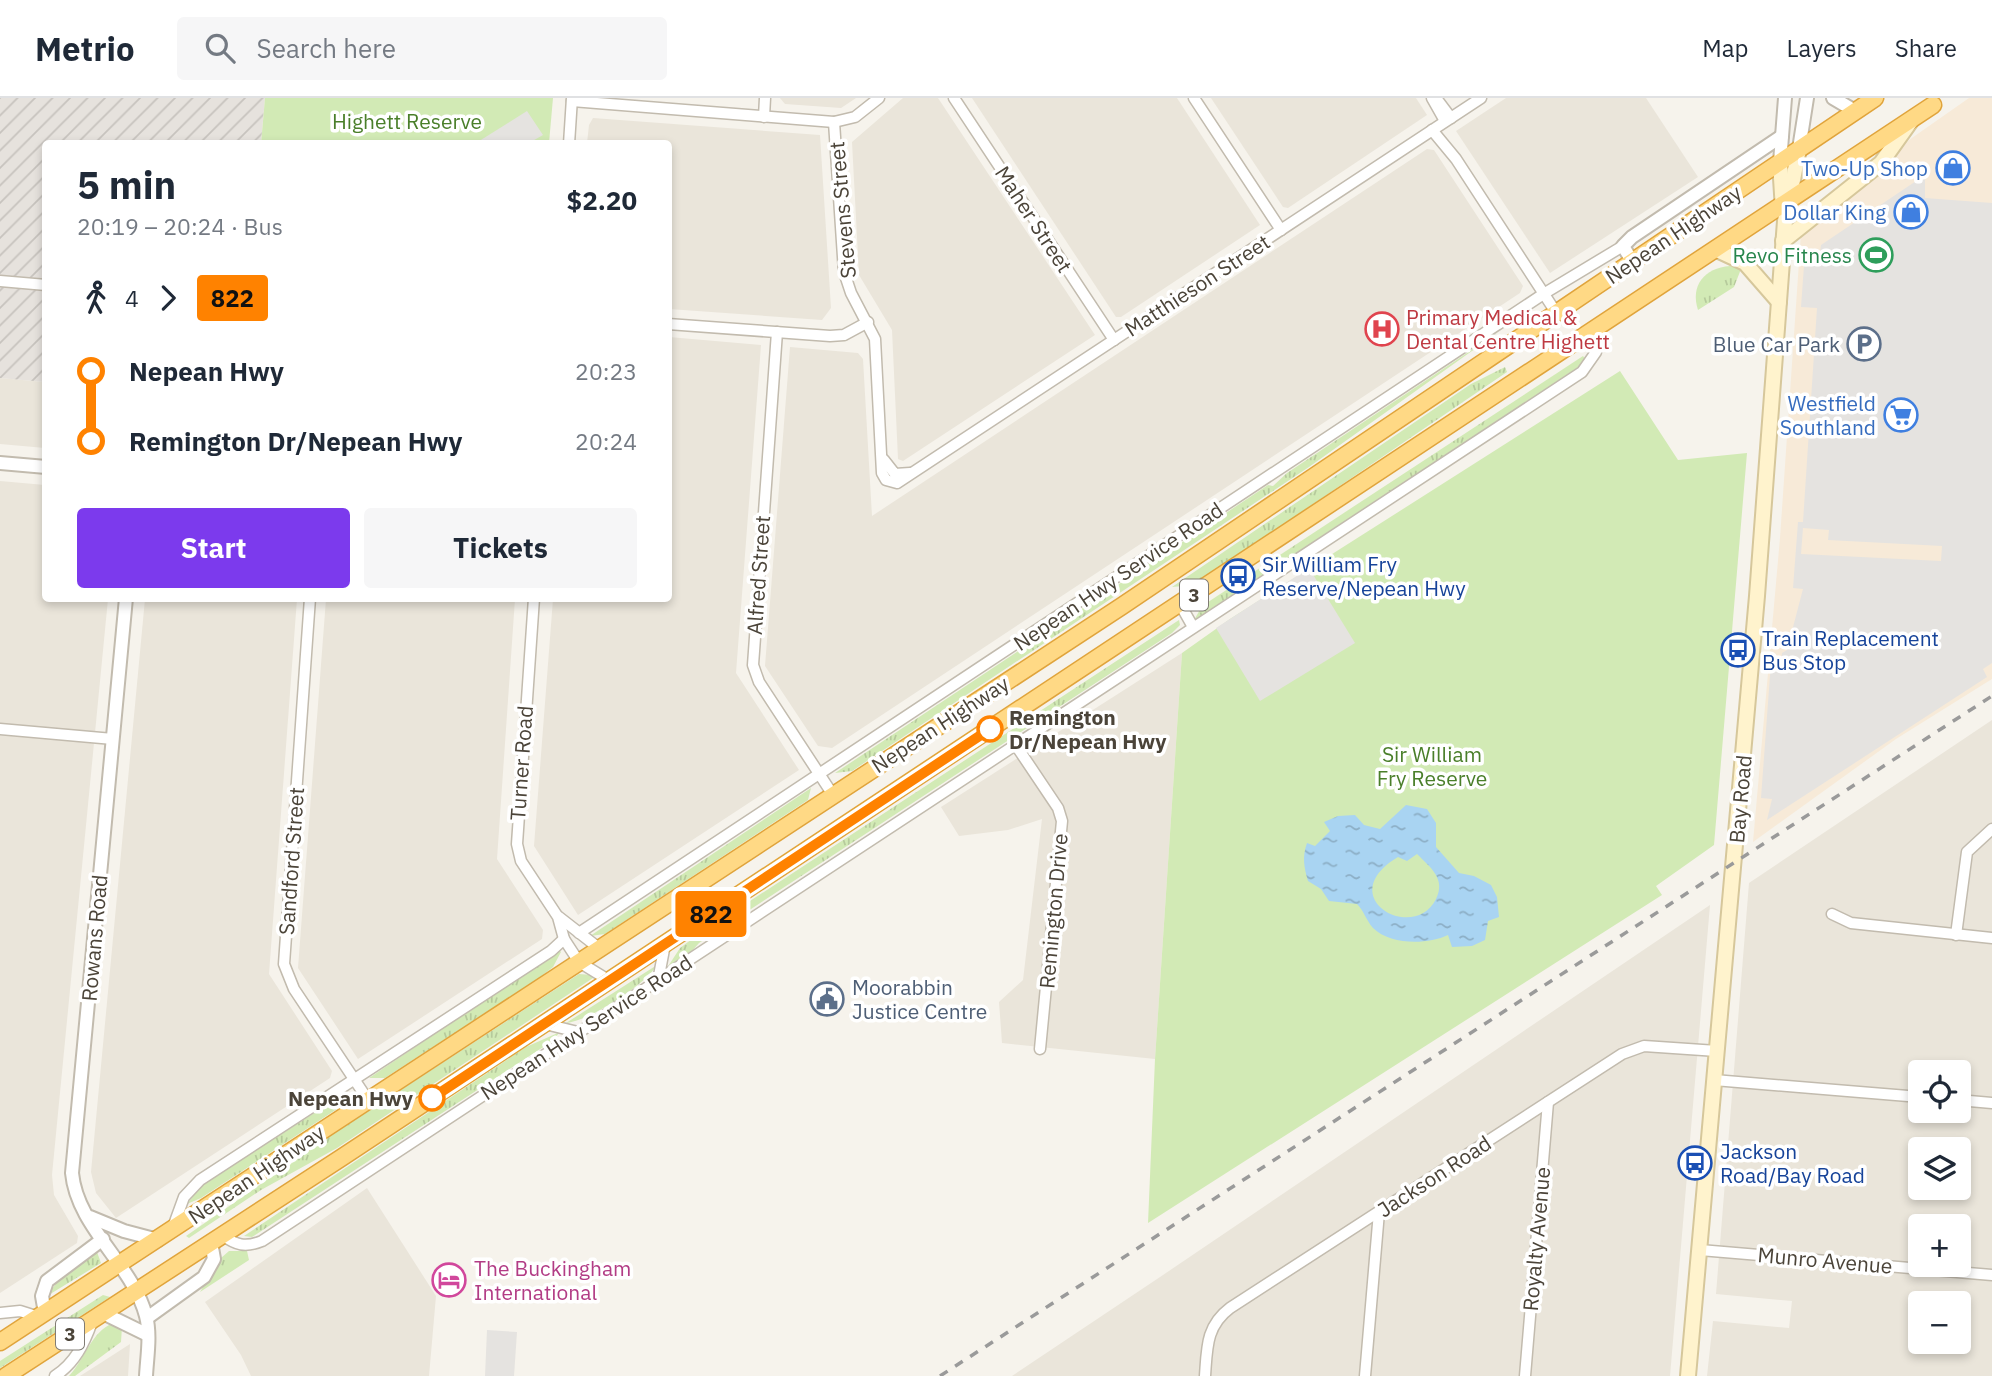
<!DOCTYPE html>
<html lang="en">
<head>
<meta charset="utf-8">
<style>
  body { margin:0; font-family:"IBM Plex Sans",sans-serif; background:#f6f6f7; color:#1f2937; height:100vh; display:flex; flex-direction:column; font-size:26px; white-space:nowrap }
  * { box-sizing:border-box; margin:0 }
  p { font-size:23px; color:#747a83 }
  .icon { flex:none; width:38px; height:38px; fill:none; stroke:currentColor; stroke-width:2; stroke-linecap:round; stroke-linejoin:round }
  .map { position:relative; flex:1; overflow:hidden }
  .drawer { position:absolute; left:42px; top:42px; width:630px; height:462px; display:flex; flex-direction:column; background:#fff; border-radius:7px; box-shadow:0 4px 10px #0003 }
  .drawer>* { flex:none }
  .badge { padding:0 14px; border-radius:5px; font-size:24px; line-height:46px }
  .controls { position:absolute; left:1908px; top:962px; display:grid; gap:14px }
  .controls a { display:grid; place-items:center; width:63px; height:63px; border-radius:7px; background:#fff; box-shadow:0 4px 10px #0003; font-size:35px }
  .map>.badge { position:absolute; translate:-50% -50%; box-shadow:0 0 0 4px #fff }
  .legs { display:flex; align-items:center; gap:10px; height:77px; padding:0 35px; font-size:23px }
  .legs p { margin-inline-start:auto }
  .head { display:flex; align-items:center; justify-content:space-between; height:119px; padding:0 35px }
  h1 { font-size:38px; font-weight:700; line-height:52px }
  .primary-button { display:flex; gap:14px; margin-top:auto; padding:14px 35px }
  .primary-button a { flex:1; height:80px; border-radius:7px; background:#7c3aed; color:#fff; font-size:28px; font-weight:700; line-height:80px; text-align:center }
  .primary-button a+a { background:#f6f6f7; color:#1f2937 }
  ul { padding:0 35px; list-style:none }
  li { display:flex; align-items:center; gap:24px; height:70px; font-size:26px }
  li i { display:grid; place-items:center; width:10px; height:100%; margin:0 9px; background:currentColor }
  li i::after { content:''; width:18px; height:18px; margin:-9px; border:5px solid; border-radius:50%; background:#fff }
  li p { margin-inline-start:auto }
  li:first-child i { background:linear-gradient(#0000 50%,currentColor 0) }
  li:last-child i { background:linear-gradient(currentColor 50%,#0000 0) }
  header { display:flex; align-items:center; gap:42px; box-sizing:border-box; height:98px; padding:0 35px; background:#fff; border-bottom:2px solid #e0e1e3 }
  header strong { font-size:33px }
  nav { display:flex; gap:38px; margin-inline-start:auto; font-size:24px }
  .search { width:490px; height:63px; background:#f6f6f7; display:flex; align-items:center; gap:18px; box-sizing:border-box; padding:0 24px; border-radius:7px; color:#747a83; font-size:26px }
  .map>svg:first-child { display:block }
</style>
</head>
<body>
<header>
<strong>Metrio</strong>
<div class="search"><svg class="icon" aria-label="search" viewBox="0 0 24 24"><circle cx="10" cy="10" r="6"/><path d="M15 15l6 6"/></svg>Search here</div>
<nav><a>Map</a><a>Layers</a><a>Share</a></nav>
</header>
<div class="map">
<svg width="1992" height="1278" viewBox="0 0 1992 1278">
  <defs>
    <pattern id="industrial-furrows" width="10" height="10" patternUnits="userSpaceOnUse" patternTransform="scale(1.75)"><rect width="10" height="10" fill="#e6e2dd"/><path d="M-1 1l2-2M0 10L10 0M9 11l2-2" fill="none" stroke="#c7c3be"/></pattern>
    <pattern id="grass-tufts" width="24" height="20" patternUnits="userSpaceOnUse" patternTransform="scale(1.75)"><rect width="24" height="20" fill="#d2eab5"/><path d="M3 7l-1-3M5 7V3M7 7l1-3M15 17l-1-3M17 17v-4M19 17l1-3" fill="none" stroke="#b6ca9c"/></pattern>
    <pattern id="water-ripples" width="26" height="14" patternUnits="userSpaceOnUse" patternTransform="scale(1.75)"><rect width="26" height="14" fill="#a9d4f2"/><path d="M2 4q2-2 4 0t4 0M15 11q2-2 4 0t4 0" fill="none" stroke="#8caec5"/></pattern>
  </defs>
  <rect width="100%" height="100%" fill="#f6f3ec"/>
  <g fill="#eae5da" fill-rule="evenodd">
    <polygon points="780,0 856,0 841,10 785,6"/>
    <polygon points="903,0 938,0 1095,237 903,363 898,361 892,232 859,177 852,44"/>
    <polygon points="972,0 1177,0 1260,127 1121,219 1116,219"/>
    <polygon points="1211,0 1416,0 1427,17 1288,110 1283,109"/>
    <polygon points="1506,0 1646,0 1698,79 1550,175 1456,33"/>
    <polygon points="593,20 820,37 831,210 822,222 669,211 668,46 587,45 589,27"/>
    <polygon points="1427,51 1434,52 1523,188 1520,195 832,650 818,648 765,568 790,249 858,255 863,261 872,418"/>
    <polygon points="669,239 761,247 736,575 799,672 578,817 534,748 553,501 668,500"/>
    <polygon points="0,280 45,284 45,350 0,346"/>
    <polygon points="0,383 45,387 46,500 108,501 52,1077 54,1097 78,1138 77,1145 0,1195"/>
    <polygon points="145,501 297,501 269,876 332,973 330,980 116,1120 96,1095 91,1074"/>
    <polygon points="326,501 515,501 497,761 543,832 542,841 358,961 298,870"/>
    <polygon points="1182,555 1155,961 1002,945 999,904 1023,882 1042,721 1008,732 959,738 941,709"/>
    <path d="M1992 622V1278H1707L1713 1223 1789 1230 1792 1203 1716 1196 1749 785ZM1920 975H1958V1013H1920ZM1920 1052H1958V1090H1920ZM1920 1129H1958V1167H1920ZM1920 1206H1958V1244H1920Z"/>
    <polygon points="1710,807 1670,1278 1012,1278 1163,1177"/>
    <polygon points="367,1090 436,1198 429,1278 251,1278 241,1257 205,1204"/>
    <polygon points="130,1246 128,1278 80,1278 99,1266"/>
  </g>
  <polygon fill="#f7ead8" points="1969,0 1992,0 1992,581 1896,641 1753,744 1780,440 1801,135 1856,95 1888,67 1909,42"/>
  <polygon fill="url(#industrial-furrows)" points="0,0 265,0 261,45 46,46 45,284 0,280"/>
  <g fill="url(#grass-tufts)">
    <path d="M1730 168 1741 171 1734 189 1698 212C1690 188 1704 170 1730 168Z"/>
    <polygon points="1500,233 1309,369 852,673 835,675 1268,387 1273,388 1287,375"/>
    <polygon points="1583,258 1586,262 1579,269 1193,524 1202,508"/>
    <polygon points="1505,269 1507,274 1187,492 1183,488 1172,489 1471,286"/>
    <polygon points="1179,522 1180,527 1172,535 699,845 685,861 665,873 680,850 692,841"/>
    <polygon points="811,690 808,702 605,836 590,838"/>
    <polygon points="559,852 561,854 553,869 539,880 385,980 369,980"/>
    <path d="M657 867C645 887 589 923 566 925Z"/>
    <polygon points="579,876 592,877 593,880 337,1050 261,1092 189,1140 186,1138 330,1038"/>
    <polygon points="560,934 551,944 252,1139 244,1138 526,949"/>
    <polygon points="347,994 349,996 340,1009 201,1100 187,1106 203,1086"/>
    <polygon points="229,1153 247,1153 249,1162 200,1194 221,1160"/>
    <polygon points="97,1154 101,1165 47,1198 60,1180"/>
    <polygon points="103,1197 110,1199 0,1270 0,1263"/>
    <path d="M113 1225 122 1229 121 1244 75 1278H69C85 1261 91 1234 113 1225Z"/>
  </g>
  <g fill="#d2eab5">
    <polygon points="265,0 553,0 549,45 261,46"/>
    <polygon points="1620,273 1678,362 1747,355 1714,747 1656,788 1662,797 1148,1125 1155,961 1182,555 1230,521"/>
  </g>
  <g fill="#e5e3e0" fill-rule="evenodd">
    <polygon points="527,13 543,37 529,45 476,45"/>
    <path d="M1925 77V100L1992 105V565L1983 571 1987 579 1767 722 1772 701 1761 700 1771 564 1781 565 1782 555 1787 552 1803 491 1793 490 1798 424H1803L1817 210 1801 209 1805 154 1820 155 1821 147ZM1803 430 1829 432 1828 442 1942 448 1941 463 1801 456Z"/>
    <polygon points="1309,470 1355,545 1260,603 1216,530"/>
    <polygon points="487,1232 517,1234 514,1278 485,1278"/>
  </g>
  <path fill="url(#water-ripples)" fill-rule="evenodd" d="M1406 707 1427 711 1436 725V749L1459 775 1474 778 1491 787 1497 799 1499 819 1488 823 1485 842 1472 848 1452 849 1448 837C1427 847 1390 847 1373 830 1366 822 1364 813 1357 806L1329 803 1321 791 1308 783C1304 769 1302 759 1307 745L1315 748 1330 733 1324 724 1338 718 1355 717 1364 727 1380 731ZM1417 756C1431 770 1446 781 1436 801 1414 846 1331 799 1398 759L1407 763Z"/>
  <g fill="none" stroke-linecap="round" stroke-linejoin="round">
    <defs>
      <g id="minor">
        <polyline points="954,0 1114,242"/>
        <polyline points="1194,0 1281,132"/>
        <polyline points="1432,0 1445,23"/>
        <polyline points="1436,0 1451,20"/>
        <polyline points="572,3 834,24 855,19 879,0"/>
        <polyline points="764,19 765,0"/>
        <polyline points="834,24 844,174 851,195 875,241 882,375 886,382 897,385 1481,0"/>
        <polyline points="1432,32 1456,61 1557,216"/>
        <polyline points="569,46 572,0"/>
        <polyline points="0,183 46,187"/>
        <polyline points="668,226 830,238 844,237 868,224"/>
        <polyline points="777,234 753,567 759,584 833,697"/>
        <polyline points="884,362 895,376 910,375"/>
        <polyline points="310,500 284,866 294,891 368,1002"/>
        <polyline points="534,500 517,746 521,763 558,819 564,841 579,864 610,883"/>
        <polyline points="1180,506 1193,529"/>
        <polyline points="0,631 113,641"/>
        <polyline points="1015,646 1058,710 1062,723 1040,951"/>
        <polyline points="1832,816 1851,825 1992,840"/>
        <polyline points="559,819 600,851"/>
        <polyline points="579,835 1545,195 1623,148"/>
        <polyline points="1956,837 1967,754 1992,731"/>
        <polyline points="658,883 665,846"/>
        <polyline points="545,926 578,934"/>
        <polyline points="1714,982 1920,999"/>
        <polyline points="1958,1002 1992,1005"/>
        <polyline points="172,1132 184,1099 200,1082 551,853 564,841"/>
        <path d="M222 1137C236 1147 245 1150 262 1143L1582 274 1596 254 1599 230"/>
        <polyline points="1700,1152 1992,1177"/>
        <polyline points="0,1215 20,1213 39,1219"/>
        <path d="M55 1278C75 1265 84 1246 92 1224"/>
        <path d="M1205 1278C1207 1250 1206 1228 1230 1210L1622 956 1644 948 1717 953"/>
        <polyline points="1365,1278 1379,1114"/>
        <polyline points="1525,1278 1548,1004"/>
      </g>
      <g id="tertiary">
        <polyline points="1833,0 1855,13"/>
        <polyline points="1799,51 1807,0"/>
        <polyline points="1780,64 1785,0"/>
        <polyline points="1632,163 1623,148 1632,139 1782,38"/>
        <polyline points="0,365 46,369"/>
        <path d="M126 500 72 1075C77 1129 133 1167 146 1218 151 1237 147 1259 146 1278"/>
        <polyline points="90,1119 124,1133 158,1142"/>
        <polyline points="45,1215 42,1198 47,1183 103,1141"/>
        <polyline points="103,1215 148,1237"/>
        <polyline points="147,1220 204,1179 214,1161 211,1144"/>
      </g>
      <g id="secondary">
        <polyline points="1780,64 1783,112"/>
        <polyline points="1783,143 1881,65 1911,23"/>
        <polyline points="1717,152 1745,165 1779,204"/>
        <polyline points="1688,1278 1757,498 1785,123 1799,51"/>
      </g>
      <g id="trunk">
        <polyline points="0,1244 1122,508 1875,0"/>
        <polyline points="6,1278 341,1060 1933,7"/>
      </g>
    </defs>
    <use href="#minor" stroke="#c2bbae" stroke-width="13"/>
    <use href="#tertiary" stroke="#c2bbae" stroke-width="16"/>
    <use href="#secondary" stroke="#d6c79b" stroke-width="18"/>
    <use href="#trunk" stroke="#e0a43c" stroke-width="19"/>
    <use href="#minor" stroke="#fff" stroke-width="10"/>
    <use href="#tertiary" stroke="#fff" stroke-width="12"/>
    <use href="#secondary" stroke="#fff3cd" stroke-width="14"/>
    <use href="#trunk" stroke="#ffd985" stroke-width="16"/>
    <polyline stroke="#9a9a9a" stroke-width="3.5" stroke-dasharray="9 9" stroke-linecap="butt" points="940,1278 1992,598"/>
  </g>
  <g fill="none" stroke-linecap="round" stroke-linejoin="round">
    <defs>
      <polyline id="line-1" points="432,1000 990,631"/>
    </defs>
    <use href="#line-1" stroke="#fff" stroke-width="16"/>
    <use href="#line-1" stroke="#ff8200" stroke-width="10"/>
  </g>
  <defs>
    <symbol id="shop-ring" viewBox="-11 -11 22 22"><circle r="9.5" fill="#fff" stroke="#3f7fe0" stroke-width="1.5"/><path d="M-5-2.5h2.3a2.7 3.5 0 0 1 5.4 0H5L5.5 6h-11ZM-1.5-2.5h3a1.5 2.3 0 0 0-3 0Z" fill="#3f7fe0"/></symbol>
    <symbol id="stadium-ring" viewBox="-11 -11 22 22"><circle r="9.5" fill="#fff" stroke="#2e9e5b" stroke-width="1.5"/><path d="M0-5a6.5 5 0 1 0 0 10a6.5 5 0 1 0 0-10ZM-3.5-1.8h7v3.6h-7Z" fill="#2e9e5b"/></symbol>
    <symbol id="hospital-ring" viewBox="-11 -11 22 22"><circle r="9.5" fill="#fff" stroke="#e0444e" stroke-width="1.5"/><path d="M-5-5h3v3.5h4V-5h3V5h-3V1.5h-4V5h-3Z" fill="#e0444e"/></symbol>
    <symbol id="parking-ring" viewBox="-11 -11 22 22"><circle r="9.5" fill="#fff" stroke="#5c6f8a" stroke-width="1.5"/><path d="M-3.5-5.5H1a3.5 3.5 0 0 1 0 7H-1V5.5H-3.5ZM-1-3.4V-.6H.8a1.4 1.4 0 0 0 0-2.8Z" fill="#5c6f8a"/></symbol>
    <symbol id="supermarket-ring" viewBox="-11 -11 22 22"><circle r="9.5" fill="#fff" stroke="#3f7fe0" stroke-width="1.5"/><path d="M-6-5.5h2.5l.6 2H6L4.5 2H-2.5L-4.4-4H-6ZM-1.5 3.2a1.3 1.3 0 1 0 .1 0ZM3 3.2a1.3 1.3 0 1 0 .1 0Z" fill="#3f7fe0"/></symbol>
    <symbol id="bus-ring" viewBox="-11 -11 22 22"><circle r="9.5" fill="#fff" stroke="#1a4fb4" stroke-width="1.5"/><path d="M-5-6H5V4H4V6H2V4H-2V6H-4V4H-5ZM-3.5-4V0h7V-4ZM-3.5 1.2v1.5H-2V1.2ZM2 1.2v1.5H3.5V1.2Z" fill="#1a4fb4"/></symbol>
    <symbol id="civic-ring" viewBox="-11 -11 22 22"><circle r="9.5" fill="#fff" stroke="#5c6f8a" stroke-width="1.5"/><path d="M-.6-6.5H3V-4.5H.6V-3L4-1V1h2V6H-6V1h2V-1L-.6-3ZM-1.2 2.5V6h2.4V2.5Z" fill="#5c6f8a"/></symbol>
    <symbol id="hotel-ring" viewBox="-11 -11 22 22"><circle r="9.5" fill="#fff" stroke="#d1479c" stroke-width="1.5"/><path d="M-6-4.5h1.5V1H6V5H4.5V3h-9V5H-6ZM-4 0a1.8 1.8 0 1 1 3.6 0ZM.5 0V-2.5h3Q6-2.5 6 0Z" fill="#d1479c"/></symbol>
  </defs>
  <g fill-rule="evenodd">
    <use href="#shop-ring" x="1934" y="51" width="38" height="38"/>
    <use href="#shop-ring" x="1892" y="95" width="38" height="38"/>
    <use href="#stadium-ring" x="1857" y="138" width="38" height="38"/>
    <use href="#hospital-ring" x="1363" y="212" width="38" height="38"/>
    <use href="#parking-ring" x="1845" y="227" width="38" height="38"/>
    <use href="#supermarket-ring" x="1882" y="298" width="38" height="38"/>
    <use href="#bus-ring" x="1219" y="459" width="38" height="38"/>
    <use href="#bus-ring" x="1719" y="533" width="38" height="38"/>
    <use href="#civic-ring" x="808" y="882" width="38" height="38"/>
    <use href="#bus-ring" x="1676" y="1046" width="38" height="38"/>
    <use href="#hotel-ring" x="430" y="1163" width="38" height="38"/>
  </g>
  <g fill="#fff" stroke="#ff8200" stroke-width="3.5">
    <circle cx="990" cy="631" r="12"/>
    <circle cx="432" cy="1000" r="12"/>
  </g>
  <g text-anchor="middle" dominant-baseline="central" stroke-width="7" stroke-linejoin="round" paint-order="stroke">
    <g fill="#fff" stroke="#817c74" stroke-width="2">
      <rect x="1180" y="481.5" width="28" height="31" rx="5"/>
      <rect x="56" y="1220.5" width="28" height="31" rx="5"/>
    </g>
    <g font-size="19" font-weight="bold" fill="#4b4439">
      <text x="1194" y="497">3</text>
      <text x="70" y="1236">3</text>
    </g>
    <g font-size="21" fill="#4a7f2a" stroke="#fff">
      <text x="407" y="23">Highett Reserve</text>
      <text x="1432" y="656">Sir William<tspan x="1432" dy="24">Fry Reserve</tspan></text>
    </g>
    <g font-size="21" fill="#366cbe" stroke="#fff" text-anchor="end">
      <text x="1928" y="70">Two-Up Shop</text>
      <text x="1886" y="114">Dollar King</text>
      <text x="1876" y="305">Westfield<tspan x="1876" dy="24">Southland</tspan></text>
    </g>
    <g font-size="21" fill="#4b4439" stroke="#fff">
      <text transform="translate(842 112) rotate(-95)">Stevens Street</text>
      <text transform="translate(1034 121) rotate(57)">Maher Street</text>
      <text transform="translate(1673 136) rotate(-34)">Nepean Highway</text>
      <text transform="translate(1197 187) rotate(-33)">Matthieson Street</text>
      <text transform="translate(758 477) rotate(-86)">Alfred Street</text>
      <text transform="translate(1118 478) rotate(-34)">Nepean Hwy Service Road</text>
      <text transform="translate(940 626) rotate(-33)">Nepean Highway</text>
      <text transform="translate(521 665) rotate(-86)">Turner Road</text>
      <text transform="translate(1740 701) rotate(-85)">Bay Road</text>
      <text transform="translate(291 763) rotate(-86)">Sandford Street</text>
      <text transform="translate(1053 813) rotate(-85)">Remington Drive</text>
      <text transform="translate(94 840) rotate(-85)">Rowans Road</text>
      <text transform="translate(586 929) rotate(-33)">Nepean Hwy Service Road</text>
      <text transform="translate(256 1076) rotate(-34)">Nepean Highway</text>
      <text transform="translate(1434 1078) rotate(-33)">Jackson Road</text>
      <text transform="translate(1536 1141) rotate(-85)">Royalty Avenue</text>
      <text transform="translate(1825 1162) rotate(5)">Munro Avenue</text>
    </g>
    <g font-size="21" fill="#27864d" stroke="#fff" text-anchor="end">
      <text x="1852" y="157">Revo Fitness</text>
    </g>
    <g font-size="21" fill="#be3a42" stroke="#fff" text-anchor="start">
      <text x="1406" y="219">Primary Medical &amp;<tspan x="1406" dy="24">Dental Centre Highett</tspan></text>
    </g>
    <g font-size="21" fill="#4e5e75" stroke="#fff" text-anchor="end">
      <text x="1840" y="246">Blue Car Park</text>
      <text x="852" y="889" text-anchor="start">Moorabbin<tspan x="852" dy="24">Justice Centre</tspan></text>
    </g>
    <g font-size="21" fill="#164399" stroke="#fff" text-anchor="start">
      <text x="1262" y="466">Sir William Fry<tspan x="1262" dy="24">Reserve/Nepean Hwy</tspan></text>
      <text x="1762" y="540">Train Replacement<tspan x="1762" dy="24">Bus Stop</tspan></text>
      <text x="1720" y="1053">Jackson<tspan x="1720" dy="24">Road/Bay Road</tspan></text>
    </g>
    <g font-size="21" font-weight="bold" fill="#4b4439" stroke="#fff" text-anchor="start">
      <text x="1009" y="619">Remington<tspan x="1009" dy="24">Dr/Nepean Hwy</tspan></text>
      <text x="413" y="1000" text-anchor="end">Nepean Hwy</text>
    </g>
    <g font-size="21" fill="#b23c85" stroke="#fff" text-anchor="start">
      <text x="474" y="1170">The Buckingham<tspan x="474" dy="24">International</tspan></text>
    </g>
  </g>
</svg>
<div class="controls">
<a><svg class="icon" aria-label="locate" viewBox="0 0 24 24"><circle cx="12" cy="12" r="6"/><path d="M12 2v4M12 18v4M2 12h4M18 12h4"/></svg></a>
<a><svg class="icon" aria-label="layers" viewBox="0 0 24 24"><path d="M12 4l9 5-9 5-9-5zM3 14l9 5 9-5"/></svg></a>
<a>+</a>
<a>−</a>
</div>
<b class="badge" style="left:711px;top:816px;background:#ff8200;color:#111">822</b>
<section class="drawer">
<div class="head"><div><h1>5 min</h1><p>20:19 – 20:24 · Bus</p></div><b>$2.20</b></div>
<div class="legs"><svg class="icon" aria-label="walk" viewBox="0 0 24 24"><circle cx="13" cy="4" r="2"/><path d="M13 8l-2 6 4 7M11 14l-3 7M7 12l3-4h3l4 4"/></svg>4<svg class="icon" aria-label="forward" viewBox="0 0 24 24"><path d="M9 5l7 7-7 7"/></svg><b class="badge" style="background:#ff8200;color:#111">822</b></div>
<ul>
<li><i style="color:#ff8200"></i><b>Nepean Hwy</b><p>20:23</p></li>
<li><i style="color:#ff8200"></i><b>Remington Dr/Nepean Hwy</b><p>20:24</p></li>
</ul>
<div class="primary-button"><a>Start</a><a>Tickets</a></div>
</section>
</div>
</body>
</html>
